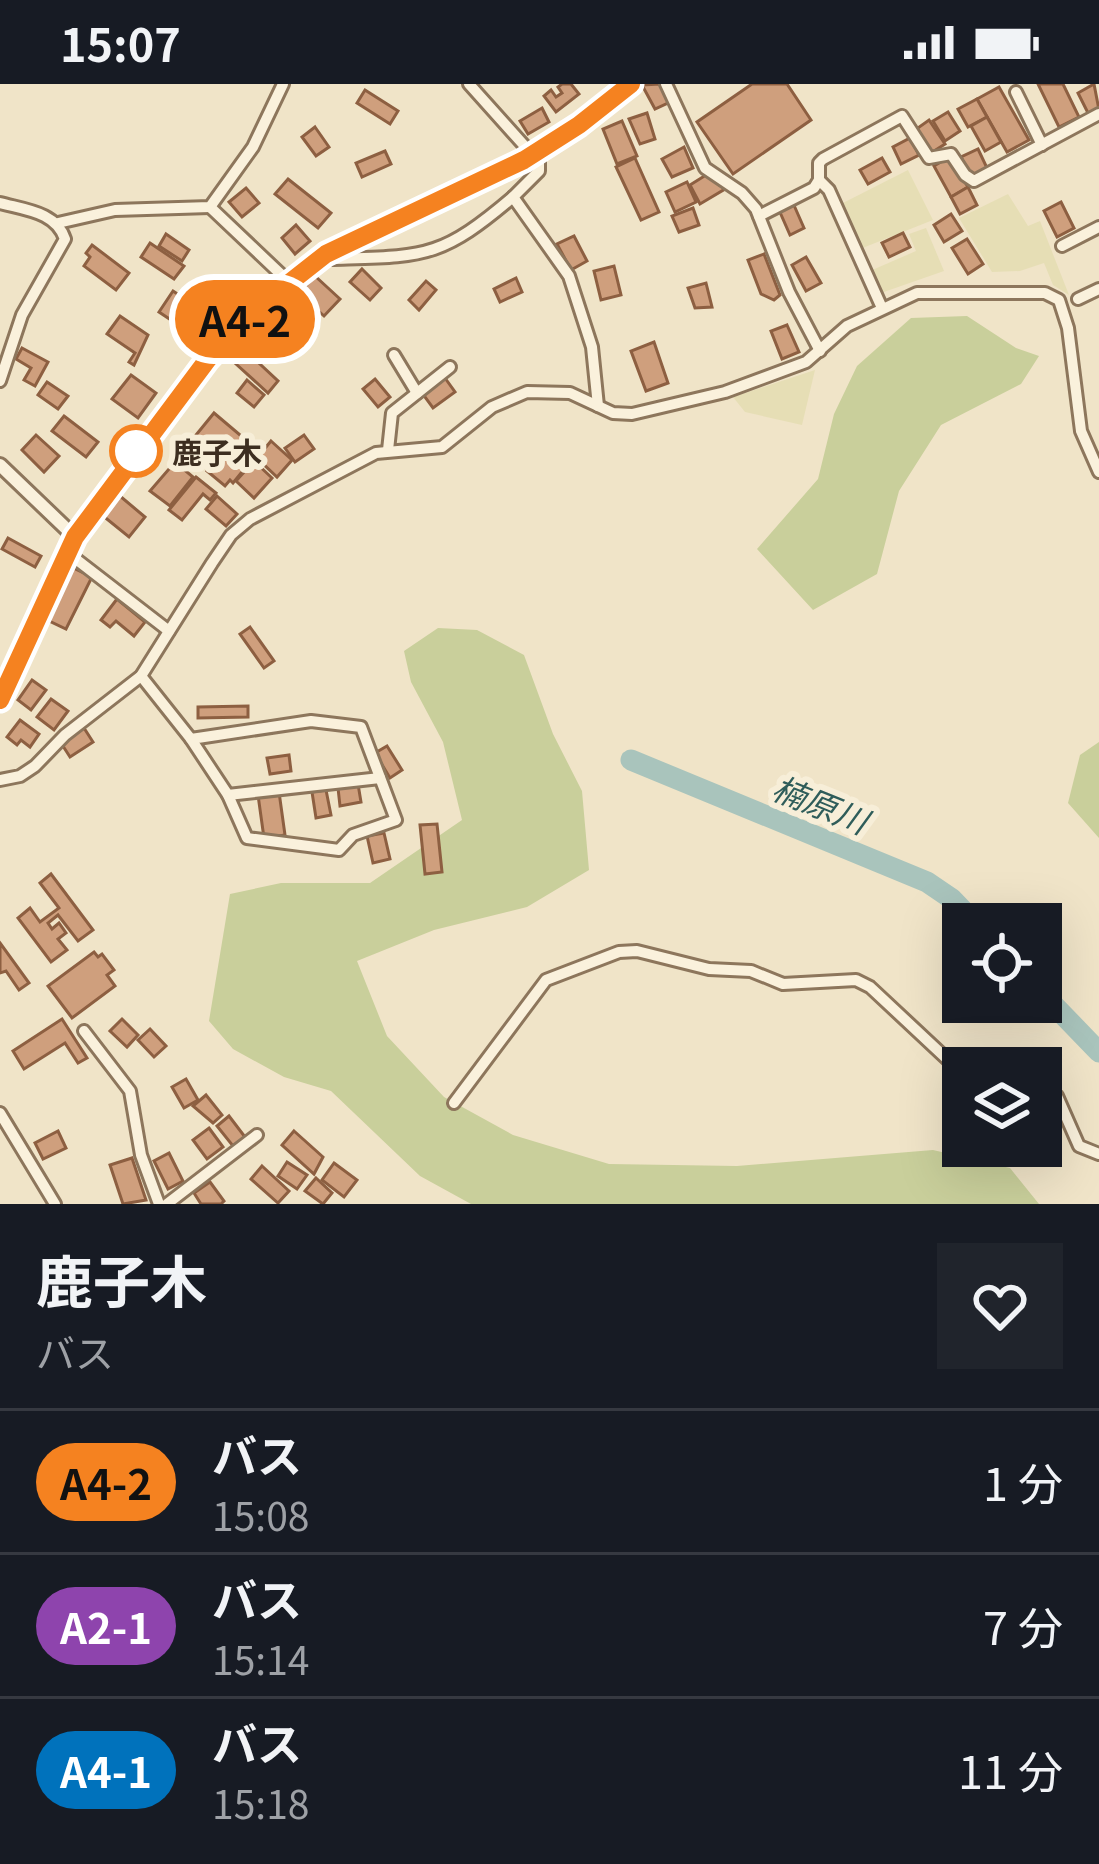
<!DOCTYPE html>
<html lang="ja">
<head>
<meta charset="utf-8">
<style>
  body { margin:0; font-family:Georgia,"Noto Sans JP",serif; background:#20242c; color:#f1f3f6; height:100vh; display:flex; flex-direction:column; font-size:45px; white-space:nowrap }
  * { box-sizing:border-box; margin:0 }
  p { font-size:39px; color:#9ea1a6 }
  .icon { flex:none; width:66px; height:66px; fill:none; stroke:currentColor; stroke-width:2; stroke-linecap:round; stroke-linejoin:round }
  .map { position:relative; height:1120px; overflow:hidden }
  .panel { display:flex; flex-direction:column; background:#171b24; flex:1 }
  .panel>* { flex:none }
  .badge { padding:0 24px; border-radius:39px; font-size:42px; line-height:78px }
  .buttons { position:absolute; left:942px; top:819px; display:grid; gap:24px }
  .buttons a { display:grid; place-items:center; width:120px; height:120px; border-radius:0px; background:#171b24; box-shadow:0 12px 48px #0002; font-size:60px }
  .map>.badge { position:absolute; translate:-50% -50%; box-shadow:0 0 0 6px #fff }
  .round { display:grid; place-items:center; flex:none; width:126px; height:126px; border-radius:0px; background:#20242c }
  .headline { display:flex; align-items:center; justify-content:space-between; height:204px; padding:0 36px }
  h1 { font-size:57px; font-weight:700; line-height:90px }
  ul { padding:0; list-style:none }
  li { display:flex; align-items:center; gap:36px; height:144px; padding:0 36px; border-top:3px solid #363941 }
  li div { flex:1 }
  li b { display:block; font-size:45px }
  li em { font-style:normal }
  li .badge { min-width:132px; font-weight:700; text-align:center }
  .status { display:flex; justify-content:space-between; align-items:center; height:84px; padding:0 60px; background:#171b24; direction:ltr }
  .status svg { height:33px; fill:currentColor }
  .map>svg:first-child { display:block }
</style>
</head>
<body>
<div class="status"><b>15:07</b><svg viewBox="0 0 49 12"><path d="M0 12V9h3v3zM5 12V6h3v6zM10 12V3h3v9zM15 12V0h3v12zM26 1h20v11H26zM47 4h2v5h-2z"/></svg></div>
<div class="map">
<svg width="1099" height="1120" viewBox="0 0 1099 1120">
  <rect width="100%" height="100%" fill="#f0e4c8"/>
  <g fill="#e6deb5">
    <polygon points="908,86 933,136 860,165 839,121"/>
    <polygon points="1008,110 1028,142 1040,137 1069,211 1053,201 1044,179 1020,187 992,188 959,134"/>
    <polygon points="926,144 944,187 881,209 870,187 916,167 909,150"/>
    <polygon points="815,286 802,341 745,328 733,313"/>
  </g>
  <g fill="#c9cf9b">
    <polygon points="967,232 1016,264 1039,272 1021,300 941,341 899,407 877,490 813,526 757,465 818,395 834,330 857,282 911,234"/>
    <polygon points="438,544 477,546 524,571 553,650 582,707 589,786 527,823 434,846 357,877 387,952 444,1013 513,1051 609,1080 737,1082 933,1066 1010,1084 1039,1120 471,1120 420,1092 331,1007 284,993 233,965 209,937 230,810 281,799 370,799 462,736 443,658 411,598 404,567"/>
    <polygon points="1099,658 1099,754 1068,719 1080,671"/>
  </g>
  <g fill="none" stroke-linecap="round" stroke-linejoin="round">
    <g stroke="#a9c4bc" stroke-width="21">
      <polyline points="631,676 927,798 952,815 976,840"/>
      <polyline points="1041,908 1099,968"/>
    </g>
  </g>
  <g fill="#cf9f7d" stroke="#8d5f41" stroke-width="3">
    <polygon points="562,0 571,0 579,10 556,28 544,12 551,6 556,13 562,9 558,3"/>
    <polygon points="660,0 670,18 655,25 642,1"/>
    <polygon points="752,0 787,0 811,36 733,90 697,38"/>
    <polygon points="1038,0 1063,0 1079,33 1059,43"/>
    <polygon points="1094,0 1099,26 1089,31 1078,9"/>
    <polygon points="999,3 1029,56 1007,68 977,15"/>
    <polygon points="365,6 398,27 390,40 357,19"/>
    <polygon points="977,15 987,33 968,43 958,25"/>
    <polygon points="542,24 549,38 528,50 520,37"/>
    <polygon points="948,28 960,47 945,57 933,37"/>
    <polygon points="647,29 655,55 640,60 629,35"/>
    <polygon points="987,33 1001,58 985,67 971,42"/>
    <polygon points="929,36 945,60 931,69 915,46"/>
    <polygon points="622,37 637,72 617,80 603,45"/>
    <polygon points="315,43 329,63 316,72 302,53"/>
    <polygon points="910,54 919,71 901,80 893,63"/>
    <polygon points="684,63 693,84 672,93 662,75"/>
    <polygon points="978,65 988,86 972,94 961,73"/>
    <polygon points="385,67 391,80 362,93 356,79"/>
    <polygon points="949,73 968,103 951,113 934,82"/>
    <polygon points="635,74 659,128 641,136 616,83"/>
    <polygon points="882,74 890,88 868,100 860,86"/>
    <polygon points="706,91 725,105 700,120 690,101"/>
    <polygon points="288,95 331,129 318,144 275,110"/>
    <polygon points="687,98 696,118 675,128 666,108"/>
    <polygon points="968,103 977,121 960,130 951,113"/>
    <polygon points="246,104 259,119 242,133 229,118"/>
    <polygon points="1061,118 1074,144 1057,153 1044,127"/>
    <polygon points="793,119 804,144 790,151 779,126"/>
    <polygon points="693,124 699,141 679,148 672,132"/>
    <polygon points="951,130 962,147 944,158 934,141"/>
    <polygon points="296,141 310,157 295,170 282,154"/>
    <polygon points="903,149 910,163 889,173 882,159"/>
    <polygon points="166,150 189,166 182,177 159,162"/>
    <polygon points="574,152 587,177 571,186 557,160"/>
    <polygon points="967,155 983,180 968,190 952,164"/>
    <polygon points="150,159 184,182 174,195 141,173"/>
    <polygon points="92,161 129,189 116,206 84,182 90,173 86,169"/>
    <polygon points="764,170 780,211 774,216 761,210 748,176"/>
    <polygon points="806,173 821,199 806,207 792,181"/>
    <polygon points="614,182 621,211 601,216 594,187"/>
    <polygon points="362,185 381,204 370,216 350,198"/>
    <polygon points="315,192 340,215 324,232 299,209"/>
    <polygon points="516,194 522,208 500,218 494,205"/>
    <polygon points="426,197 436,206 419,226 409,216"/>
    <polygon points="706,199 712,223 695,224 688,204"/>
    <polygon points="173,207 212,233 198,254 159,228"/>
    <polygon points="120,232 148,251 134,281 129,278 135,269 107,250"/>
    <polygon points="787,241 799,268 782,275 771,247"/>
    <polygon points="262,248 283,266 273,278 252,261"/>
    <polygon points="654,258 668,299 646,307 631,267"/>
    <polygon points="22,264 48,278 35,302 24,296 31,284 16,275"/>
    <polygon points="247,268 278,297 268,309 236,280"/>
    <polygon points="131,291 156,309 138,334 112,315"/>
    <polygon points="445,294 455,308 433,324 422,309"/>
    <polygon points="375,295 390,313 378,323 363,305"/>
    <polygon points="247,296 264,311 254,323 237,309"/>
    <polygon points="47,298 68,312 58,325 38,311"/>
    <polygon points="214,329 259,367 233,399 230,396 225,402 207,387 211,382 187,362"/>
    <polygon points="64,332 98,358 86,373 52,347"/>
    <polygon points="36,351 59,372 44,388 22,366"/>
    <polygon points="304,351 314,365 295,378 285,364"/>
    <polygon points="271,357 292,376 277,393 257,374"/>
    <polygon points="254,377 272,394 254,414 236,397"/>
    <polygon points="175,378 193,393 170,422 150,407"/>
    <polygon points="196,393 216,409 210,416 203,410 182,436 169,426"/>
    <polygon points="114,407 145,433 129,453 97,427"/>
    <polygon points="217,412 237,430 226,442 206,425"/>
    <polygon points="8,454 41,472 35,483 2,465"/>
    <polygon points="69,482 92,493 66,545 43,534"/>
    <polygon points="117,515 145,538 134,552 116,537 110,543 101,536"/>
    <polygon points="250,543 274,577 264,584 240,550"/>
    <polygon points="32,596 46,606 31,626 18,616"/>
    <polygon points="51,615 68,627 54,646 37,633"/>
    <polygon points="248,622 248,633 198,634 198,623"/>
    <polygon points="20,636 39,650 30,663 21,656 17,661 7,653"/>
    <polygon points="84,644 93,658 70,673 61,659"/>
    <polygon points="387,662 402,686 390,694 375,669"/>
    <polygon points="289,671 291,687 270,690 267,674"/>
    <polygon points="358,700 361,718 340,722 338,704"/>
    <polygon points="326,706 331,731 316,734 312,708"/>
    <polygon points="279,708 285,751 264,754 258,711"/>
    <polygon points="437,740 442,788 425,790 420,741"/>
    <polygon points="384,749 390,775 373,779 367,752"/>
    <polygon points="51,790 93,846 78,857 58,831 48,839 52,845 59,839 66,849 58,855 67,866 51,878 18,834 30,824 40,838 59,824 40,799"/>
    <polygon points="0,859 29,899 19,906 6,887 0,889"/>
    <polygon points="94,868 98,873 102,870 114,886 107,891 115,902 72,934 48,902"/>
    <polygon points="62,935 87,974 78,979 65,959 24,985 13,967"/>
    <polygon points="122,935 138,951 127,963 110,947"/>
    <polygon points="150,945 166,962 154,973 138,956"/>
    <polygon points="186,995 198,1016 184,1024 172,1003"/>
    <polygon points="206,1011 222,1031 213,1039 193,1022"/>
    <polygon points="229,1032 245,1053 233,1062 217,1042"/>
    <polygon points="209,1044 223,1063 207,1075 193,1056"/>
    <polygon points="58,1047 66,1064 43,1075 35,1059"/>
    <polygon points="294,1047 323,1073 314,1090 282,1061"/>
    <polygon points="169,1069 183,1097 168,1105 154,1077"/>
    <polygon points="132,1074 146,1116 123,1120 110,1081"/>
    <polygon points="287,1078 307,1091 297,1105 278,1092"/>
    <polygon points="334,1079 357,1096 344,1113 322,1096"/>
    <polygon points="262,1082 289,1107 278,1119 251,1095"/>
    <polygon points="316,1094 332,1109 323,1120 305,1107"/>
    <polygon points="210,1098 224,1117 221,1120 201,1120 194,1109"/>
  </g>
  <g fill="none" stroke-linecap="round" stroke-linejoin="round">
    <defs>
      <g id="minor">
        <polyline points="469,0 539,78 539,87 513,113 569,192 592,263 598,322"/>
        <polyline points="666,0 705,84 742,109 756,125 789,208 820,267"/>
        <polyline points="1016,8 1042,61"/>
        <polyline points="819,96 829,106 882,224"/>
        <path d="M0 119C26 126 56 128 65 155L22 231 0 297"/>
        <polyline points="210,123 288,197"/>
        <polyline points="759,132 814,104 819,96 819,79 823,75 902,32 929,74 951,70 965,91 974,97 1099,30"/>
        <polyline points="58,139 115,126 210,123 253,63 283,0"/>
        <polyline points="1062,162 1099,143"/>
        <path d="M326 171 330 175C424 172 439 176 513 113"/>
        <polyline points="1078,215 1099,205"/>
        <polyline points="394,271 417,309"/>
        <polyline points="388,366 392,329 450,283"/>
        <polyline points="68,469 169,547"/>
        <polyline points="141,592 191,655"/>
        <polygon points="311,637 361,643 396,736 353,751 339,766 247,754 228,711 191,655"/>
        <polyline points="0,696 20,692 35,682 65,651 141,592 212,479 231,451 250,435 376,369 442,363 492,323 527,308 570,309 613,329 632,330 725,308 806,278 847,242 917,209 1045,209 1059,216 1068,244 1081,347 1099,388"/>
        <polyline points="228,711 380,694"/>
        <polyline points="84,947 130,1007 141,1071 159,1120"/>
        <polyline points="1041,1002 1057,1012 1079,1062 1099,1070"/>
        <polyline points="454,1019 546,896 619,868 637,867 709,885 751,887 783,900 856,896 870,903 963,990"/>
        <polyline points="0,1029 55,1120"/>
        <polyline points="167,1120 257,1051"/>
      </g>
      <polyline id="tertiary" points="0,381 75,453"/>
      <polyline id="trunk" points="0,616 75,453 208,275 251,229 326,170 523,76 560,55 631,0"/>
    </defs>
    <use href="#minor" stroke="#8d765c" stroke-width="16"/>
    <use href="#tertiary" stroke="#8d765c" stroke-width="18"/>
    <use href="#trunk" stroke="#5b4430" stroke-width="22"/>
    <use href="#minor" stroke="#faf1dc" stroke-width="10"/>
    <use href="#tertiary" stroke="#faf1dc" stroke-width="12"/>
    <use href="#trunk" stroke="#eabe7c" stroke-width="16"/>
  </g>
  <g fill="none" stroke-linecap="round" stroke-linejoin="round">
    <defs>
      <polyline id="line" points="0,616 75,453 208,275 251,229 326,170 524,76 579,41 631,0"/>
    </defs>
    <use href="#line" stroke="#fff" stroke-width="27"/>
    <use href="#line" stroke="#f58220" stroke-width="18"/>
  </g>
  <circle fill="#fff" stroke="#f58220" stroke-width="6" cx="136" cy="367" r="24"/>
  <g text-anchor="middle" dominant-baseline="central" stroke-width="12" stroke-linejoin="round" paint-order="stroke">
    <g font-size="30" font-weight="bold" fill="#3d2e20" stroke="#f7eed8" text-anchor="start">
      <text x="172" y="367">鹿子木</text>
    </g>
    <g font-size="33" font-style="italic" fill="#2f5d5a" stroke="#f7eed8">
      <text transform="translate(821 719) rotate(22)">楠原川</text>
    </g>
  </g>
</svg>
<div class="buttons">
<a><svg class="icon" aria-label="locate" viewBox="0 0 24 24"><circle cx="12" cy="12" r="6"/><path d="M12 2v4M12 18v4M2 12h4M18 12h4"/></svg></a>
<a><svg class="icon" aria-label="layers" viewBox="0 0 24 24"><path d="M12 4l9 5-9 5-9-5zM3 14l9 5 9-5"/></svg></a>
</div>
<b class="badge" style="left:245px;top:235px;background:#f58220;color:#111">A4-2</b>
</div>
<section class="panel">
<div class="headline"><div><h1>鹿子木</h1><p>バス</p></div><a class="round"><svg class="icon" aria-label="heart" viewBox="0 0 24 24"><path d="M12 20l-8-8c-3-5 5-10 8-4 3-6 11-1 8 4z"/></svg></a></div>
<ul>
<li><span class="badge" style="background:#f58220;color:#111">A4-2</span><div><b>バス</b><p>15:08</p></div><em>1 分</em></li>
<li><span class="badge" style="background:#8e44ad;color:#fff">A2-1</span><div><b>バス</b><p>15:14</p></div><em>7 分</em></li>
<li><span class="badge" style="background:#0072bc;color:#fff">A4-1</span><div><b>バス</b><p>15:18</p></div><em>11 分</em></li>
</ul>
</section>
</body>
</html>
